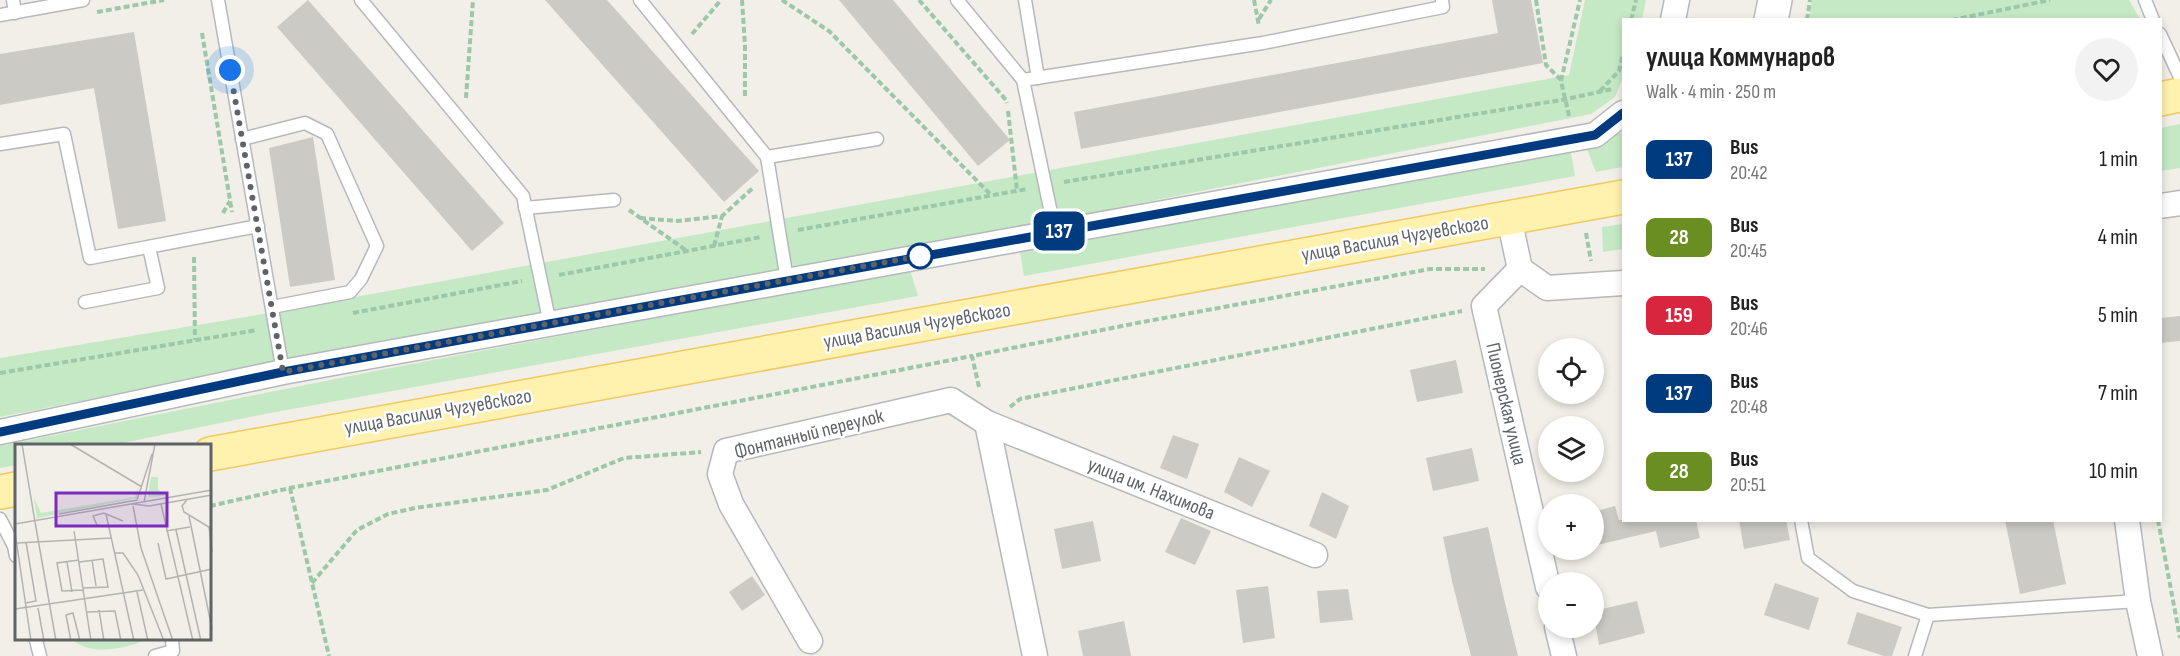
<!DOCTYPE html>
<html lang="en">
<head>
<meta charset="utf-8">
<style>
  body { margin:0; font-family:"Sofia Sans Condensed",sans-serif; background:#f2f2f2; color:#222; height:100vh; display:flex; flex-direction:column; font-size:22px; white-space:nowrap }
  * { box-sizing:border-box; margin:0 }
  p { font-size:20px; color:#767676 }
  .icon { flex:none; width:33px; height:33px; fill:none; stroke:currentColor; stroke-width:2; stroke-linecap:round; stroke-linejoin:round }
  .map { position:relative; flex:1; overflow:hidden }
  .drawer { position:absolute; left:1622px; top:18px; width:540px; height:504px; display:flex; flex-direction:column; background:#fff; border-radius:0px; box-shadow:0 3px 9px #0003 }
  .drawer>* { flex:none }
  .badge { padding:0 12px; border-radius:9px; font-size:21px; line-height:39px }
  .tools { position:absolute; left:1538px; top:338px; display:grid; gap:12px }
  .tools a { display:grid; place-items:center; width:66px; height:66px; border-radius:50%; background:#fff; box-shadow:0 3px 9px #0003; font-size:30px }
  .you { position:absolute; width:30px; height:30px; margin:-15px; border:4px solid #fff; border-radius:50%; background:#1a73e8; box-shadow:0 0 0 9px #1a73e833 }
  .map>.badge { position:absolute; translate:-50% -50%; box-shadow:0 0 0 3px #fff }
  .round { display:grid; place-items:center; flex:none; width:63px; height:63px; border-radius:32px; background:#f2f2f2 }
  .headline { display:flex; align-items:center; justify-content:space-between; height:102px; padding:0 24px }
  h1 { font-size:28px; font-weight:700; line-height:45px }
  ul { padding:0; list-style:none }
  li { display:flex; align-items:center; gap:18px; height:78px; padding:0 24px }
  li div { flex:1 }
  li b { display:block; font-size:22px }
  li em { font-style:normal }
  li .badge { min-width:66px; font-weight:700; text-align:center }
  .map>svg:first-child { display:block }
</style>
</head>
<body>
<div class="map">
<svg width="2180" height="656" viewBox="0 0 2180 656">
  <rect width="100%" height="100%" fill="#f1efe8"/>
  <g fill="#c5e8c5">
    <polygon points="1585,0 1646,0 1642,19 1623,20 1623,77 1615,97 1591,114 1045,222 267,364 0,417 0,358 257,315 1569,75"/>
    <polygon points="1812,0 2129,0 2140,19 1809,19"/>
    <polygon points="2180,124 2180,168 2160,171 2160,128"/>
    <polygon points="1623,132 1623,167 1596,172 1586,147"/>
    <polygon points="1570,147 1575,176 1024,276 1019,246"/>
    <polygon points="1623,224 1623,249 1603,252 1602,227"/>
    <polygon points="910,270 918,296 270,413 108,446 16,446 16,465 0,468 0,446 380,370"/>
    <path d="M73 640H145C125 649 91 656 73 640Z"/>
  </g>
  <g fill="#cccac5">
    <polygon points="308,0 504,223 472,251 277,27"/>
    <polygon points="545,0 607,0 759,171 724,202"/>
    <polygon points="839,0 893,0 1010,140 978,166"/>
    <polygon points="1492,0 1531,0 1543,63 1081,149 1074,112 1498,33"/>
    <polygon points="134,32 166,221 118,229 94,88 0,105 0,54"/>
    <polygon points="313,137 335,280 290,287 269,148"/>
    <polygon points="2180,316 2180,341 2160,343 2160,318"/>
    <polygon points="1456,360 1463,393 1417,402 1410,370"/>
    <polygon points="1173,435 1199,444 1187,479 1160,468"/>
    <polygon points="1472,448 1479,481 1433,491 1426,458"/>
    <polygon points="1239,457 1270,471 1252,507 1224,492"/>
    <polygon points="1322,492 1349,506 1336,539 1309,526"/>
    <polygon points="1615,506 1619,520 1696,520 1700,538 1660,548 1656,531 1593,546 1593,512"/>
    <polygon points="1181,518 1211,531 1195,565 1165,552"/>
    <polygon points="1739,520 1786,520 1790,540 1744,549"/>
    <polygon points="2005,520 2053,520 2066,584 2020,594"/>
    <polygon points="1093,521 1101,561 1062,569 1054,529"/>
    <polygon points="1488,527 1505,603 1518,656 1471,656 1452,581 1443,537"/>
    <polygon points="752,576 765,595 742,611 729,592"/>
    <polygon points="1775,583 1819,598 1809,630 1764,615"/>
    <polygon points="1268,586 1275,638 1243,643 1236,590"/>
    <polygon points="1348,589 1353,620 1320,623 1317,591"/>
    <polygon points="1637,601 1645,633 1599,645 1593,611"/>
    <polygon points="1857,612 1902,627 1892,656 1884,656 1847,644"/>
    <polygon points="1124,621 1131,656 1083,656 1078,631"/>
  </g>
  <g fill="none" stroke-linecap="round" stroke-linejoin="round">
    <defs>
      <g id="lane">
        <polyline points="13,0 15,13"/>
        <polyline points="218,0 283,372"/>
        <polyline points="361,0 523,196 550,324"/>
        <polyline points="640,0 767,157 787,280"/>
        <polyline points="957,0 1023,80 1055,232"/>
        <polyline points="1025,0 1038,78"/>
        <polyline points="2145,0 2153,20"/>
        <polyline points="0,15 83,0"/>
        <polyline points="2160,34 2180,77"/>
        <polyline points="1023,80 1263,43 1443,7 1442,0"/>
        <polyline points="242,139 305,123 327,134 377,246 361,279 350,292 272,307"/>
        <polyline points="0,144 64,134 90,258 258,226"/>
        <polyline points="767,157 877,139"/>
        <polyline points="525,208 614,200"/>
        <polyline points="85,302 158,288 149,247"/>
        <polyline points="0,519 14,546 16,556"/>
        <polyline points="1801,520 1808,558 1853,591 1928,615 1915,656"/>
        <polyline points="1928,615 2138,601"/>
        <polyline points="36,640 40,656"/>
        <polyline points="155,656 173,651 172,640"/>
      </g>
      <g id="street">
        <polyline points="1673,20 1677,0"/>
        <polyline points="2160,206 2180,203"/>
        <polyline points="1509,218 1520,269 1547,288 1623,283"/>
        <polyline points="1520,269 1484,306 1548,587"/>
        <polyline points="987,423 1035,656"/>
        <polyline points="0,432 283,372 1595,135 1623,113"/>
        <polyline points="2127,520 2138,601 2150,656"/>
        <polyline points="1557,627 1564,656"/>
        <polyline points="810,641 731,504 720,474 726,451 951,400 987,423 1315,555"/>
      </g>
      <polyline id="secondary" points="1771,20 1775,0"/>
      <g id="primary">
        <polyline points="2160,99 2180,95"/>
        <polyline points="210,454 1623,197"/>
        <polyline points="0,492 16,489"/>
      </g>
    </defs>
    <use href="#lane" stroke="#b5b8bc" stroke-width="15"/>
    <use href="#street" stroke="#b5b8bc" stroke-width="27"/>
    <use href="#secondary" stroke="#b6babf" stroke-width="36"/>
    <use href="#primary" stroke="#f2c960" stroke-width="36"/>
    <g stroke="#9cc7a9" stroke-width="4" stroke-dasharray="6 3" stroke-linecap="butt">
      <polyline points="742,0 745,46 745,98"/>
      <polyline points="782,0 829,31 991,195"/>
      <polyline points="919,0 1006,100 1007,103"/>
      <polyline points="1254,0 1259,26"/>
      <polyline points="1536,0 1546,65 1561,80"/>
      <polyline points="97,12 164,0"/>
      <polyline points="1259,19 1271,0"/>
      <polyline points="1631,20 1636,0"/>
      <polyline points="1807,20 1810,0"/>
      <polyline points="1952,20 2050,0"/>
      <polyline points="202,33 232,212"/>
      <polyline points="692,34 721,0"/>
      <polyline points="1600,91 1619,71 1623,54"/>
      <polyline points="466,98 473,0"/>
      <polyline points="1008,111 1017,190"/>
      <polyline points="1569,116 1561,81 1580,0"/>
      <polyline points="1064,182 1567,99 1612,89"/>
      <polyline points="629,210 687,251"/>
      <polyline points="223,213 230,201"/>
      <polyline points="640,218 678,221 722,216 754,187"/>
      <polyline points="798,230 1027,189"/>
      <polyline points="1586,233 1591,261"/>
      <polyline points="714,246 722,216"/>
      <polyline points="194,257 195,340"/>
      <polyline points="559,275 761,237"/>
      <polyline points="353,313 522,281"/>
      <polyline points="0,373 257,330"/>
      <polyline points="979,387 972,356 1137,323 1430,269 1485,269"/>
      <polyline points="1010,407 1020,399 1462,311"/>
      <polyline points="290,488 329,656"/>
      <polyline points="210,506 290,488 972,356"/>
      <polyline points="2158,520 2180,638"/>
      <polyline points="312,583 357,530 388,514 415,508 547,490 624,458 701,452"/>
    </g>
    <use href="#lane" stroke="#fff" stroke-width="12"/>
    <use href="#street" stroke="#fff" stroke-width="24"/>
    <use href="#secondary" stroke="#fff" stroke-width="33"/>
    <use href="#primary" stroke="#fff2af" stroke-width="33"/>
  </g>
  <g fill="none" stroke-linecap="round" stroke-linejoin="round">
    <defs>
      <polyline id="line" points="0,432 283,372 1573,139 1595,135 1623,113"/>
    </defs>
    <use href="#line" stroke="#fff" stroke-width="14"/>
    <use href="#line" stroke="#003b80" stroke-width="9"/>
    <polyline stroke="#5f6368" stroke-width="6" stroke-dasharray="0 10.8" points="230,70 283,372 920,256"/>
  </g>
  <circle fill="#fff" stroke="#003b80" stroke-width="3" cx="920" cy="256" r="12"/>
  <g text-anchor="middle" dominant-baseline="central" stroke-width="5" stroke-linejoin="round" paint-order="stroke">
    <g font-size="20" fill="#5f6368" stroke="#fff">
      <text transform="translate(1395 239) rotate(-10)">улица Василия Чугуевского</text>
      <text transform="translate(917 326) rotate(-10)">улица Василия Чугуевского</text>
      <text transform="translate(1506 404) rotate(77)">Пионерская улица</text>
      <text transform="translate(438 412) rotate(-10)">улица Василия Чугуевского</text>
      <text transform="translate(809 434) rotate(-14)">Фонтанный переулок</text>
      <text transform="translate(1151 489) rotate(22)">улица им. Нахимова</text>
    </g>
  </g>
  <g transform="translate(15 444)">
    <rect width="196" height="196" fill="#f1efe8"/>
    <path d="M136 33H143V45L150 52 133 53ZM123 43 122 54 22 74 19 54 26 69 120 53Z" fill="#c5e8c5"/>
    <path fill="none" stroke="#b3b3b1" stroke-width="1.5" d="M7 0 20 78M55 0 127 43M172 56 167 62 169 68 197 85M129 58 140 0M118 60 134 62 197 51M146 60 178 197M118 62 126 104 158 197M44 70 122 56 137 10M91 70 119 197M174 72 197 185M20 78 41 197M0 80 197 46M82 81 78 72 89 69 108 77M194 83 197 108M161 86 186 197M59 87 76 197M151 87 175 83M0 88 16 197M2 99 96 94M143 99 151 135 197 125M99 109H108L123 131 149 197M64 116 42 119 47 147 68 146M77 116 81 142M52 118 57 148M64 118 88 115 93 143 68 144M122 148 133 197M11 159 21 157 11 98M23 164 29 197M0 165 128 146M84 166 89 197M72 168 100 167 106 197M56 197 51 171 58 169 65 197"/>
    <path fill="#7b2cbf" fill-opacity="0.15" stroke="#7b2cbf" stroke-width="3" d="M41 49H152V82H41Z"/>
    <rect width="196" height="196" fill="none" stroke="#5f6368" stroke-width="3"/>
  </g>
</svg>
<div class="tools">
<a><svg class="icon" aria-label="locate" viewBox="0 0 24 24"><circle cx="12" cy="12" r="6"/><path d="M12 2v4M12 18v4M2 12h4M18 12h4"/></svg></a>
<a><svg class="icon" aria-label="layers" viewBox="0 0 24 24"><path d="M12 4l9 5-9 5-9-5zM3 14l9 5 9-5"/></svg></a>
<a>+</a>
<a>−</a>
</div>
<div class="you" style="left:230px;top:70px"></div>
<b class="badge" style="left:1059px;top:231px;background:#003b80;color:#fff">137</b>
<section class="drawer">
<div class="headline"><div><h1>улица Коммунаров</h1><p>Walk · 4 min · 250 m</p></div><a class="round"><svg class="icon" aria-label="heart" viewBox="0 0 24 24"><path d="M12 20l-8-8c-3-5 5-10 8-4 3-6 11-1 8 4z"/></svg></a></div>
<ul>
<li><span class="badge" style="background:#003b80;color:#fff">137</span><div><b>Bus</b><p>20:42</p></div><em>1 min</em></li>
<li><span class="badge" style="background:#6b8e23;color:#fff">28</span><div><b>Bus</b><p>20:45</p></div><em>4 min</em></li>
<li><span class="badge" style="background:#d7263d;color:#fff">159</span><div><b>Bus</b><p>20:46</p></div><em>5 min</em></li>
<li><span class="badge" style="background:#003b80;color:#fff">137</span><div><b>Bus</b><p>20:48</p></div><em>7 min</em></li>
<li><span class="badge" style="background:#6b8e23;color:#fff">28</span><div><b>Bus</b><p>20:51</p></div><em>10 min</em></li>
</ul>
</section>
</div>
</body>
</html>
